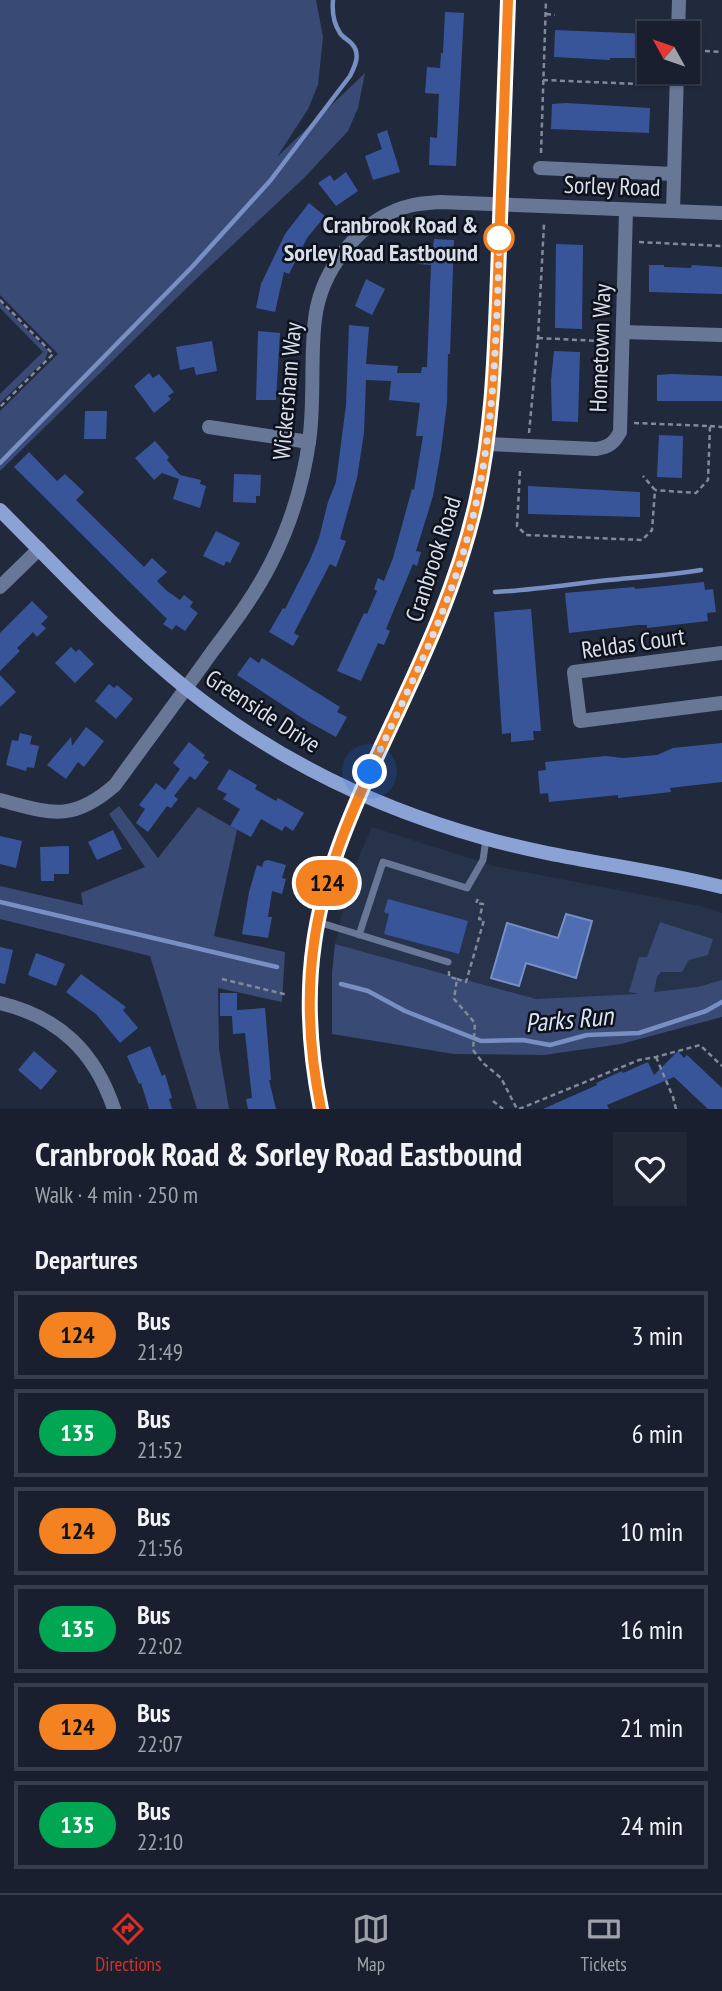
<!DOCTYPE html>
<html lang="en">
<head>
<meta charset="utf-8">
<style>
  body { margin:0; font-family:"PT Sans Narrow",sans-serif; background:#222736; color:#f1f3f6; height:100vh; display:flex; flex-direction:column; font-size:26px; white-space:nowrap }
  * { box-sizing:border-box; margin:0 }
  p { font-size:23px; color:#9fa2aa }
  .icon { flex:none; width:38px; height:38px; fill:none; stroke:currentColor; stroke-width:2; stroke-linecap:round; stroke-linejoin:round }
  .map { position:relative; height:1109px; overflow:hidden }
  .panel { display:flex; flex-direction:column; background:#191f2e; flex:1 }
  .panel>* { flex:none }
  .badge { padding:0 14px; border-radius:23px; font-size:24px; line-height:46px }
  .needle { width:46px; rotate:310deg }
  .controls { position:absolute; left:637px; top:21px; display:grid; gap:14px }
  .controls a { display:grid; place-items:center; width:63px; height:63px; border-radius:0px; background:#191f2e; box-shadow:0 2px 5px #0004,0 0 0 2px #373d4a; font-size:35px }
  .you { position:absolute; width:35px; height:35px; margin:-18px; border:5px solid #fff; border-radius:50%; background:#1a73e8; box-shadow:0 0 0 10px #1a73e833 }
  .map>.badge { position:absolute; translate:-50% -50%; box-shadow:0 0 0 4px #fff }
  h2 { padding:0 35px; font-size:26px; line-height:63px }
  .round { display:grid; place-items:center; flex:none; width:74px; height:74px; border-radius:0px; background:#222736 }
  .head { display:flex; align-items:center; justify-content:space-between; height:119px; padding:0 35px }
  h1 { font-size:33px; font-weight:600; line-height:52px }
  ul { padding:0; list-style:none }
  li { display:flex; align-items:center; gap:21px; height:88px; margin:0 14px 10px; padding:0 21px; border:4px solid #373d4a; border-radius:0px }
  li div { flex:1 }
  li b { display:block; font-size:26px }
  li em { font-style:normal }
  li .badge { min-width:77px; font-weight:700; text-align:center }
  .tabs { display:flex; justify-content:space-around; align-items:center; height:98px; border-top:2px solid #373d4a; background:#191f2e; font-size:19px; color:#9fa2aa }
  .tabs a { display:grid; justify-items:center; gap:4px }
  .tabs .selected { color:#d93025 }
  .map>svg:first-child { display:block }
</style>
</head>
<body>
<div class="map">
<svg width="722" height="1109" viewBox="0 0 722 1109">
  <rect width="100%" height="100%" fill="#21293d"/>
  <polygon fill="#27324b" points="372,827 494,866 701,906 722,913 722,980 697,987 622,997 536,999 335,944 351,874"/>
  <g fill="#394b74">
    <polygon points="0,0 316,0 323,37 318,85 308,109 277,157 365,73 358,108 348,131 304,178 193,282 0,471 0,411 58,354 0,295"/>
    <polygon points="0,302 48,351 45,360 0,403 0,394 43,352 0,308"/>
    <polygon points="119,806 158,858 198,807 237,830 214,936 285,952 282,1002 218,988 219,1049 229,1109 197,1109 150,956 0,919 0,886 83,905 81,893 145,867 109,814"/>
    <polygon points="660,922 713,939 708,955 689,960 682,972 661,972 657,977 654,992 697,987 722,980 722,1017 621,1044 544,1055 454,1054 332,1034 332,973 335,944 536,999 639,994 629,992 639,957 647,957"/>
  </g>
  <polygon fill="#4f6db3" stroke="#788fc4" stroke-width="2" points="566,914 592,921 576,978 526,963 519,986 491,978 507,923 558,938"/>
  <g fill="none" stroke-linecap="round" stroke-linejoin="round">
    <g stroke="#788fc4" stroke-width="4.5">
      <path d="M0 463 192 267 270 181 350 76C355 66 361 54 352 44 349 40 343 38 340 33 334 24 332 11 333 0"/>
      <path d="M495 592C533 590 571 584 609 580 640 577 670 575 701 570"/>
      <polyline points="0,902 277,967"/>
      <polyline points="341,984 368,991 405,1011 481,1041 523,1040 550,1045 587,1035 639,1033 706,1011 722,1002"/>
    </g>
  </g>
  <g fill="#395599">
    <polygon points="445,12 464,13 456,166 429,165 430,137 437,138 439,94 425,93 427,67 440,68 441,53 443,53"/>
    <polygon points="555,30 649,34 649,58 610,58 610,60 554,57"/>
    <polygon points="566,103 650,108 649,133 551,129 552,104"/>
    <polygon points="387,130 400,172 373,180 365,156 382,149 377,134"/>
    <polygon points="346,172 358,191 336,206 318,183 330,175 334,181"/>
    <polygon points="309,203 325,216 307,238 289,274 284,272 275,312 256,308 261,284 285,234"/>
    <polygon points="434,239 454,240 450,354 448,354 447,403 441,451 433,496 416,551 421,552 417,566 413,564 386,629 390,631 384,645 378,643 361,681 337,671 364,613 367,614 377,591 374,589 378,578 384,581 393,558 412,489 414,490 423,436 416,436 420,403 389,400 391,381 366,380 364,433 357,478 340,539 346,541 336,567 330,564 294,633 299,636 293,646 269,632 283,608 285,609 309,562 319,538 328,502 336,482 346,405 349,325 369,327 366,364 398,366 397,373 421,373 422,367 427,367 431,265 419,264 420,248 433,248"/>
    <polygon points="556,244 583,245 582,329 555,328"/>
    <polygon points="649,265 664,265 664,267 691,268 692,265 722,267 722,294 649,292"/>
    <polygon points="366,279 385,289 372,315 355,306"/>
    <polygon points="258,331 280,333 276,400 256,400"/>
    <polygon points="212,341 217,371 196,375 194,367 180,370 176,347"/>
    <polygon points="554,351 580,352 578,422 552,421 551,380"/>
    <polygon points="149,373 153,378 159,374 174,392 168,396 171,399 154,413 134,386"/>
    <polygon points="672,374 722,376 722,401 657,401 657,375"/>
    <polygon points="85,411 107,411 106,439 84,439"/>
    <polygon points="659,435 683,436 682,478 657,477"/>
    <polygon points="155,441 169,457 167,460 180,475 201,480 200,484 206,486 200,508 173,499 179,479 162,473 154,480 135,458"/>
    <polygon points="29,452 57,481 65,474 84,492 76,500 144,567 152,558 167,572 157,581 167,591 180,600 184,595 193,602 190,607 198,613 185,631 176,625 172,630 163,624 167,619 14,467"/>
    <polygon points="234,474 261,475 260,496 256,496 256,503 233,502"/>
    <polygon points="528,486 640,492 640,517 528,514"/>
    <polygon points="216,531 240,543 230,563 226,561 224,566 203,556"/>
    <polygon points="704,582 705,590 713,589 716,612 707,613 708,621 647,628 647,625 638,625 569,633 565,593 634,587 635,589"/>
    <polygon points="32,601 48,617 41,624 46,628 37,637 33,632 17,648 20,651 0,671 0,633"/>
    <polygon points="531,609 541,731 533,731 534,740 511,742 511,733 502,734 494,612"/>
    <polygon points="71,647 76,652 79,649 94,664 75,683 55,663"/>
    <polygon points="250,657 259,663 262,658 340,707 337,712 347,717 336,737 307,721 237,675"/>
    <polygon points="0,675 16,692 0,707"/>
    <polygon points="109,684 114,688 117,685 133,699 116,719 95,701"/>
    <polygon points="86,727 104,741 84,767 78,762 66,779 47,765 71,737 72,746"/>
    <polygon points="20,733 32,736 30,744 39,746 34,768 27,767 26,771 6,765 12,740 18,741"/>
    <polygon points="189,742 205,755 203,758 209,762 195,780 190,776 174,796 178,799 171,808 167,806 148,832 136,823 145,809 139,805 156,783 165,790 180,769 173,763"/>
    <polygon points="722,743 722,782 670,788 671,792 618,798 618,795 549,802 548,793 540,794 538,771 546,770 545,762 606,756 623,758 657,755 673,748"/>
    <polygon points="229,769 257,785 255,789 276,801 278,798 304,813 293,831 285,826 282,831 261,819 251,837 230,826 240,809 223,799 227,794 217,789"/>
    <polygon points="113,830 122,849 97,860 88,842"/>
    <polygon points="0,836 22,841 16,868 0,864"/>
    <polygon points="69,846 69,874 54,874 54,881 41,881 40,847"/>
    <polygon points="268,860 286,865 282,878 286,879 282,894 272,891 268,917 272,917 268,938 242,934 249,892 257,865 262,867 264,861"/>
    <polygon points="388,899 468,921 459,954 384,934 389,914 384,912"/>
    <polygon points="0,947 13,950 5,984 0,983"/>
    <polygon points="36,953 65,964 56,986 28,975"/>
    <polygon points="81,974 126,1007 123,1010 138,1028 120,1043 96,1014 66,992"/>
    <polygon points="220,993 237,993 237,1010 265,1008 271,1080 269,1080 276,1109 248,1109 246,1099 252,1098 245,1033 233,1034 232,1016 220,1016"/>
    <polygon points="150,1046 162,1076 165,1074 172,1098 169,1099 172,1109 149,1109 141,1083 139,1084 127,1056"/>
    <polygon points="34,1051 57,1071 41,1090 18,1070"/>
    <polygon points="678,1051 684,1058 687,1055 722,1088 722,1109 708,1109 674,1077 607,1105 609,1109 543,1109 597,1085 596,1083 622,1071 623,1073 648,1062 654,1075"/>
  </g>
  <g fill="none" stroke-linecap="round" stroke-linejoin="round">
    <g stroke="#828999" stroke-width="2.5" stroke-dasharray="5 3.5" stroke-linecap="butt">
      <polyline points="546,14 555,15"/>
      <polyline points="705,51 722,52"/>
      <polyline points="543,80 662,85"/>
      <polyline points="541,153 546,0"/>
      <polyline points="639,242 722,246"/>
      <polyline points="0,300 53,354 0,407"/>
      <polyline points="538,338 598,341"/>
      <polyline points="634,423 710,426 708,480 696,493 655,490"/>
      <polyline points="710,426 722,427"/>
      <polyline points="529,433 538,338 544,224"/>
      <polyline points="520,471 517,526 526,535 642,540 652,530 655,490 643,476"/>
      <polyline points="449,971 449,977 457,979 454,999 475,1023 473,1050 483,1063 501,1078 517,1109"/>
      <polyline points="222,979 288,995"/>
      <polyline points="457,979 466,982 484,920 479,919 483,904 476,903 478,899"/>
      <polyline points="656,1057 673,1097 676,1109"/>
      <polyline points="493,1101 503,1109"/>
      <polyline points="519,1109 639,1060 656,1057 700,1045 722,1066"/>
    </g>
    <g stroke="#687796" stroke-width="7">
      <polyline points="318,922 448,962"/>
      <polyline points="359,935 383,862 467,888 483,860 486,839"/>
    </g>
    <g stroke="#687796" stroke-width="14">
      <polyline points="678,33 679,0"/>
      <polyline points="540,168 674,174"/>
      <polyline points="673,211 677,72"/>
      <polyline points="623,332 722,335"/>
      <polyline points="209,427 309,442"/>
      <path d="M488 444 596 449C609 447 614 443 620 432L626 210"/>
      <polyline points="0,587 39,549"/>
      <polyline points="722,653 574,672 580,721 722,703"/>
      <path d="M0 800C50 813 72 823 115 785 147 741 180 697 212 652 233 624 255 595 271 563 290 526 303 483 309 442 315 401 310 360 315 319 321 269 362 216 413 205 422 203 431 203 440 202L722 213"/>
      <path d="M0 1003C59 1017 95 1052 114 1109"/>
    </g>
    <g stroke="#8ba2d5" stroke-width="14">
      <path d="M0 510C60 570 121 636 187 689 275 759 376 808 484 838 562 860 643 867 722 887"/>
      <path d="M321 1109C310 1055 306 998 314 943 322 879 349 818 376 759 414 676 456 593 476 503 494 426 495 348 498 270 502 180 505 90 508 0"/>
    </g>
  </g>
  <g fill="none" stroke-linecap="round" stroke-linejoin="round">
    <defs>
      <path id="line" d="M321 1109C310 1055 306 998 314 943 323 877 350 815 378 754 416 672 456 592 476 503 493 428 495 352 498 275 501 184 505 92 508 0"/>
    </defs>
    <use href="#line" stroke="#fff" stroke-width="16"/>
    <use href="#line" stroke="#f58220" stroke-width="10"/>
    <path stroke="#d8deeb" stroke-width="7" stroke-dasharray="0 12.6" d="M370 772C405 695 446 618 468 536 496 435 496 331 500 228L499 238"/>
  </g>
  <circle fill="#fff" stroke="#f58220" stroke-width="3.5" cx="499" cy="238" r="14"/>
  <g text-anchor="middle" dominant-baseline="central" stroke-width="5" stroke-linejoin="round" paint-order="stroke">
    <g font-size="24" fill="#d8deeb" stroke="#0e121b">
      <text transform="translate(612 186) rotate(2)">Sorley Road</text>
      <text transform="translate(600 348) rotate(-88)">Hometown Way</text>
      <text transform="translate(287 391) rotate(-85)">Wickersham Way</text>
      <text transform="translate(433 559) rotate(-72)">Cranbrook Road</text>
      <text transform="translate(633 643) rotate(-8)">Reldas Court</text>
      <text transform="translate(263 711) rotate(33)">Greenside Drive</text>
    </g>
    <g font-size="24" font-weight="bold" fill="#d8deeb" stroke="#0e121b" text-anchor="end">
      <text x="478" y="224">Cranbrook Road &amp;<tspan x="478" dy="28">Sorley Road Eastbound</tspan></text>
    </g>
    <g font-size="26" font-style="italic" fill="#dae4f8" stroke="#0e121b">
      <text transform="translate(569 1019) rotate(-5)">Parks Run</text>
    </g>
  </g>
</svg>
<div class="controls">
<a><svg class="needle" viewBox="-14 -14 28 28"><path d="M0-13l5 13h-10z" fill="#e53935"/><path d="M0 13l5-13h-10z" fill="#9fa2aa"/></svg></a>
</div>
<div class="you" style="left:370px;top:772px"></div>
<b class="badge" style="left:327px;top:883px;background:#f58220;color:#111">124</b>
</div>
<section class="panel">
<div class="head"><div><h1>Cranbrook Road &amp; Sorley Road Eastbound</h1><p>Walk · 4 min · 250 m</p></div><a class="round"><svg class="icon" aria-label="heart" viewBox="0 0 24 24"><path d="M12 20l-8-8c-3-5 5-10 8-4 3-6 11-1 8 4z"/></svg></a></div>
<h2>Departures</h2>
<ul>
<li><span class="badge" style="background:#f58220;color:#111">124</span><div><b>Bus</b><p>21:49</p></div><em>3 min</em></li>
<li><span class="badge" style="background:#00a651;color:#fff">135</span><div><b>Bus</b><p>21:52</p></div><em>6 min</em></li>
<li><span class="badge" style="background:#f58220;color:#111">124</span><div><b>Bus</b><p>21:56</p></div><em>10 min</em></li>
<li><span class="badge" style="background:#00a651;color:#fff">135</span><div><b>Bus</b><p>22:02</p></div><em>16 min</em></li>
<li><span class="badge" style="background:#f58220;color:#111">124</span><div><b>Bus</b><p>22:07</p></div><em>21 min</em></li>
<li><span class="badge" style="background:#00a651;color:#fff">135</span><div><b>Bus</b><p>22:10</p></div><em>24 min</em></li>
</ul>
</section>
<nav class="tabs">
<a class="selected"><svg class="icon" aria-label="directions" viewBox="0 0 24 24"><path d="M12 3l9 9-9 9-9-9zM9 14v-3h6M13 9l2 2-2 2"/></svg>Directions</a>
<a><svg class="icon" aria-label="map" viewBox="0 0 24 24"><path d="M3 6l6-2 6 2 6-2v14l-6 2-6-2-6 2zM9 4v14M15 6v14"/></svg>Map</a>
<a><svg class="icon" aria-label="tickets" viewBox="0 0 24 24"><path d="M3 7h18v10H3zM15 7v10"/></svg>Tickets</a>
</nav>
</body>
</html>
